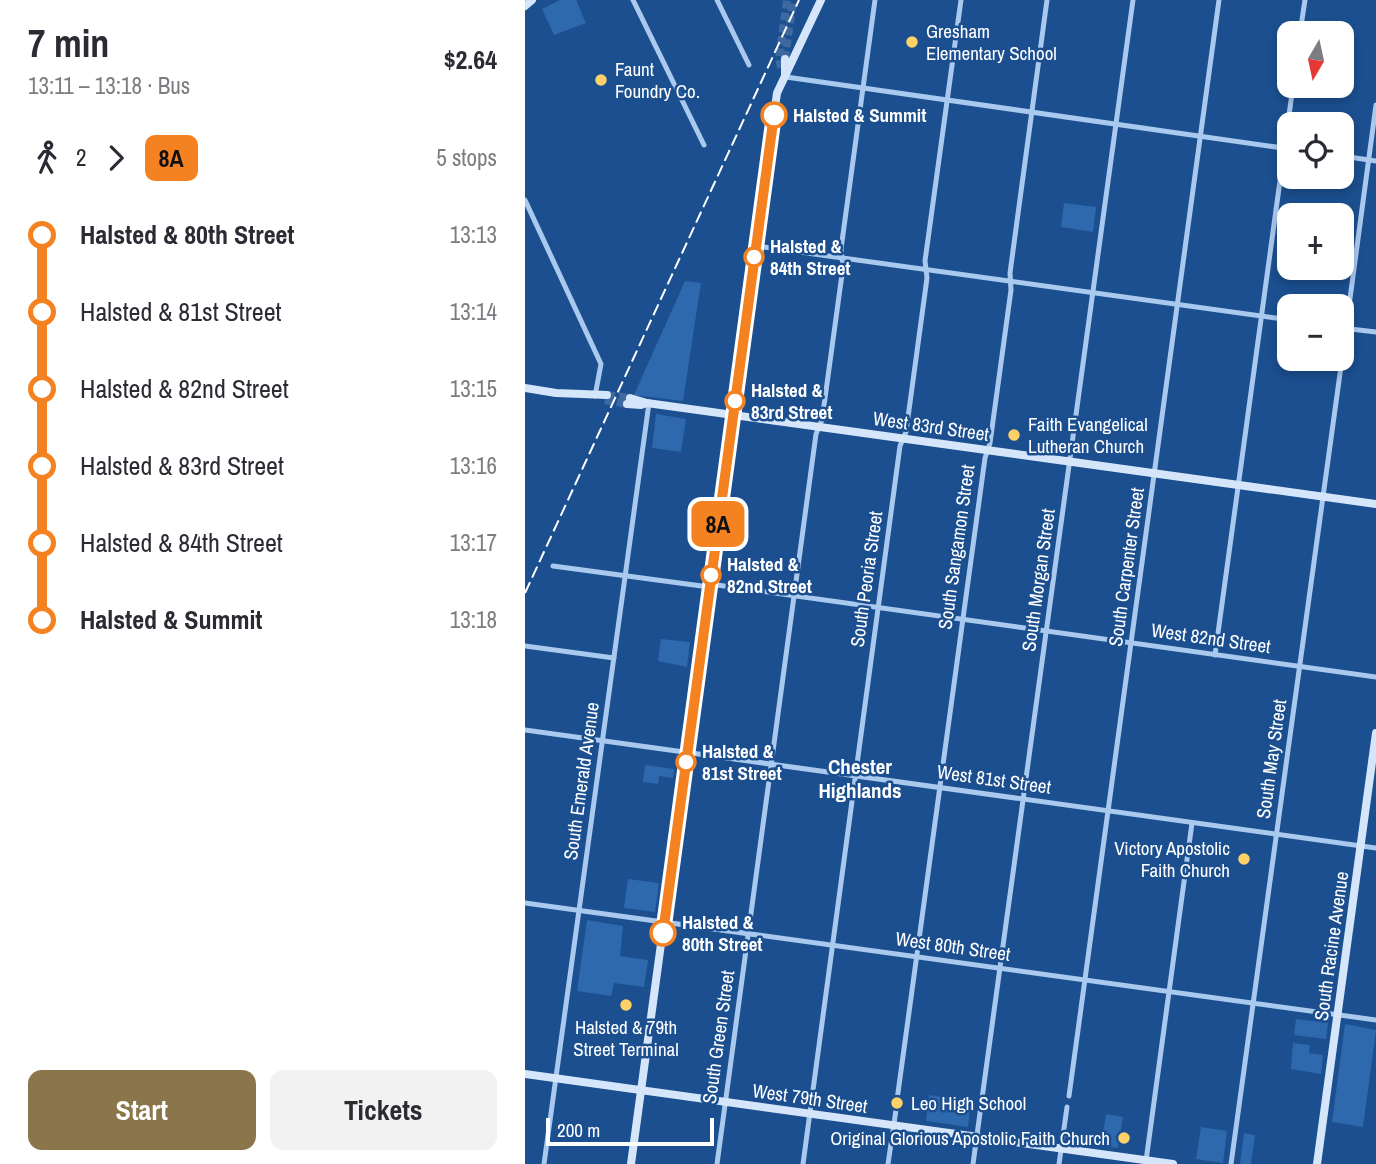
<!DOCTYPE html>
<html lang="en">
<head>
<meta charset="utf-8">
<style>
  body { margin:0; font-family:"Archivo Narrow",sans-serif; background:#f2f2f3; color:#2b2b33; height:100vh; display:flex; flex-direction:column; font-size:26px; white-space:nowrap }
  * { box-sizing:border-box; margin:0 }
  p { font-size:23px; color:#7c7c81 }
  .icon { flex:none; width:38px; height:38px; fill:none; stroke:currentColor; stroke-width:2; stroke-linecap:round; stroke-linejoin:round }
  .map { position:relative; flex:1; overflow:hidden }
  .details { display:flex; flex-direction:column; background:#fff; width:525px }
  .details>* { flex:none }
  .badge { padding:0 14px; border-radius:10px; font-size:24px; line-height:46px }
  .needle { width:46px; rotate:189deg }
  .tools { position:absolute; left:752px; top:21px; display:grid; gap:14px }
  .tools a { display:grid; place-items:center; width:77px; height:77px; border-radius:14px; background:#fff; box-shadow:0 4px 10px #0003; font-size:35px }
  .scale { position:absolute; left:21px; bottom:18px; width:168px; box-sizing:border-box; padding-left:7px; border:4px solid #fff; border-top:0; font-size:19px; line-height:24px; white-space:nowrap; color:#fff; -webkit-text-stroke:5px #1b4f8f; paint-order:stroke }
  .map>.badge { position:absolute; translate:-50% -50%; box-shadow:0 0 0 4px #fff }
  .legs { display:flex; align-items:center; gap:10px; height:77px; padding:0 28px; font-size:23px }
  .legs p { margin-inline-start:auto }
  .headline { display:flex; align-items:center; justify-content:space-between; height:119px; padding:0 28px }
  h1 { font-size:38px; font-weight:700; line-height:52px }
  .button { display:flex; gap:14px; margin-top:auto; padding:14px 28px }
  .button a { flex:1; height:80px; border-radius:14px; background:#8a764a; color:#fff; font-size:28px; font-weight:700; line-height:80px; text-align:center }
  .button a+a { background:#f2f2f3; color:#2b2b33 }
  ul { padding:0 28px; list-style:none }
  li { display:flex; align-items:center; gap:24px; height:77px; font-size:26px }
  li i { display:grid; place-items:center; width:10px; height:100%; margin:0 9px; background:currentColor }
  li i::after { content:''; width:18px; height:18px; margin:-9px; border:5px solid; border-radius:50%; background:#fff }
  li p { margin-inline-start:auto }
  li:first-child i { background:linear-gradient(#0000 50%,currentColor 0) }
  li:last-child i { background:linear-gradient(currentColor 50%,#0000 0) }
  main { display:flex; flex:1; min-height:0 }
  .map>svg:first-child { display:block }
</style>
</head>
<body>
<main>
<section class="details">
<div class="headline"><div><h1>7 min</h1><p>13:11 – 13:18 · Bus</p></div><b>$2.64</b></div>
<div class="legs"><svg class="icon" aria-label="walk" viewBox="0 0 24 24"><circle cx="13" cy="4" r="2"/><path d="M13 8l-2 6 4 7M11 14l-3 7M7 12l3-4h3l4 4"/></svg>2<svg class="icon" aria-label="forward" viewBox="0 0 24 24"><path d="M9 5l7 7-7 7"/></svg><b class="badge" style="background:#f58220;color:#111">8A</b><p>5 stops</p></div>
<ul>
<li><i style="color:#f58220"></i><b>Halsted &amp; 80th Street</b><p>13:13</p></li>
<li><i style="color:#f58220"></i><span>Halsted &amp; 81st Street</span><p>13:14</p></li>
<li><i style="color:#f58220"></i><span>Halsted &amp; 82nd Street</span><p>13:15</p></li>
<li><i style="color:#f58220"></i><span>Halsted &amp; 83rd Street</span><p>13:16</p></li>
<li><i style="color:#f58220"></i><span>Halsted &amp; 84th Street</span><p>13:17</p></li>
<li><i style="color:#f58220"></i><b>Halsted &amp; Summit</b><p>13:18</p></li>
</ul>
<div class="button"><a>Start</a><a>Tickets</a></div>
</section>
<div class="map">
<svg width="851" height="1164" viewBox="0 0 851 1164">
  <rect width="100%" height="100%" fill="#1b4f8f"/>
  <g fill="#2e69ad">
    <polygon points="35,0 51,0 61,23 29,35 17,9"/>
    <polygon points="539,203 571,207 568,232 536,227"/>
    <polygon points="160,281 176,283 158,401 109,395"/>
    <polygon points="131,414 161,419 156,452 127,448"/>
    <polygon points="136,639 165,642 162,667 133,661"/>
    <polygon points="120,765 149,769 148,778 134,776 133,784 118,782"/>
    <polygon points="103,879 134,883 130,912 99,908"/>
    <polygon points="62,920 98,926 95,956 123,960 119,987 89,983 86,996 52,991"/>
    <polygon points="771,1019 803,1023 801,1039 769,1035"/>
    <polygon points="820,1024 851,1030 838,1127 807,1122"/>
    <polygon points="768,1043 785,1045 784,1053 798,1055 796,1074 766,1069"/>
    <polygon points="404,1095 446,1101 443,1127 401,1121"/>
    <polygon points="581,1114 598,1117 593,1148 576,1146"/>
    <polygon points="676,1127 702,1131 698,1163 671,1159"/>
    <polygon points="719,1133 730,1135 726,1164 715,1164"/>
  </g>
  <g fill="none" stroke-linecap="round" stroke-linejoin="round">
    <g stroke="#3d69a0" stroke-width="8" stroke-dasharray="8 4" stroke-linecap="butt">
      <polyline points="260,59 268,0"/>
      <polyline points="256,68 254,59 262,0"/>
      <polyline points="82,395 105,398"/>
      <polyline points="80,400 102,404"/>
    </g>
    <g stroke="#a9c9ee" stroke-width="5">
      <polyline points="108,0 179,145"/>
      <polyline points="192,0 224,65"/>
      <polyline points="775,33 780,0"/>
      <polyline points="261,77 765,149"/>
      <polyline points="817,156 851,161"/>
      <polyline points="0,200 76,364 70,396"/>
      <polyline points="231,246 765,320"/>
      <polyline points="817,328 851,332"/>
      <polyline points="817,358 851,105"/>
      <polyline points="28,566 184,587"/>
      <polyline points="185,584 851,677"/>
      <polyline points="0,646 89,658"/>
      <polyline points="690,655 768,86"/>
      <polyline points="0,730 851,848"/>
      <polyline points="0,903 851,1020"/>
      <polyline points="544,1096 694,0"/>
      <polyline points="372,1100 460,458 465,443 486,290 485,273 522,0"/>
      <polyline points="621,1161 667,823"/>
      <polyline points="19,1164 124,403"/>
      <polyline points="192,1164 291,434 297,420 318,267 316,249 350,0"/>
      <polyline points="278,1164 375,446 381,432 402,278 400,261 436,0"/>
      <polyline points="363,1164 371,1110"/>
      <polyline points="448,1164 608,0"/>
      <polyline points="534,1164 542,1107"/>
      <polyline points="706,1164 817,359"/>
    </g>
    <g stroke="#d6e6fa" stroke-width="8">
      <polyline points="0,6 7,0"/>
      <polyline points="260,59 260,74"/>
      <polyline points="0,388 31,393 82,395"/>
      <polyline points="105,398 122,403 851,504"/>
      <polyline points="102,404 116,405 122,403"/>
      <polyline points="0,1074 648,1164"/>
      <polyline points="106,1164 252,93 296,0"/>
      <polyline points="792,1164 851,733"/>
    </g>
    <polyline stroke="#fff" stroke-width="2" stroke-dasharray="12 5" stroke-linecap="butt" points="0,593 274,0"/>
  </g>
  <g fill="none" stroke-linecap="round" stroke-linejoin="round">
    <defs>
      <polyline id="line-1" points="138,933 249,115"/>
    </defs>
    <use href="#line-1" stroke="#fff" stroke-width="16"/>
    <use href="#line-1" stroke="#f58220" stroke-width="10"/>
  </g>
  <g fill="#ffd166" stroke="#1b4f8f" stroke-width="2.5">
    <circle cx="387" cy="42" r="7"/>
    <circle cx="76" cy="80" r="7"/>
    <circle cx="489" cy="435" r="7"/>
    <circle cx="719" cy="859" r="7"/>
    <circle cx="101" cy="1005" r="7"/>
    <circle cx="372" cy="1103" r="7"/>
    <circle cx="599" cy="1138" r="7"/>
  </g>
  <g fill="#fff" stroke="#f58220" stroke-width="3.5">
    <circle cx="249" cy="115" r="12"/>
    <circle cx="229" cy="257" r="9"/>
    <circle cx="210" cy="401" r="9"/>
    <circle cx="186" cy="575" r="9"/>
    <circle cx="161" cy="762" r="9"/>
    <circle cx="138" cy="933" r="12"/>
  </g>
  <g text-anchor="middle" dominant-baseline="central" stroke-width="5" stroke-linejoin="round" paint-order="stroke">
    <g font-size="19" fill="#fff" stroke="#1b4f8f" text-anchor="start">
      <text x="401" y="31">Gresham<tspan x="401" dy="22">Elementary School</tspan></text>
      <text x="90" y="69">Faunt<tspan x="90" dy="22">Foundry Co.</tspan></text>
      <text x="503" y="424">Faith Evangelical<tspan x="503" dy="22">Lutheran Church</tspan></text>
      <text x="705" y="848" text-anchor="end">Victory Apostolic<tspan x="705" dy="22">Faith Church</tspan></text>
      <text x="101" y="1027" text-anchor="middle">Halsted &amp; 79th<tspan x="101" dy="22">Street Terminal</tspan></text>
      <text x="386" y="1103">Leo High School</text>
      <text x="585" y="1138" text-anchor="end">Original Glorious Apostolic Faith Church</text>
    </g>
    <g font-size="19" font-weight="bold" fill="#fff" stroke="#1b4f8f" text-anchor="start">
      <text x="268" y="115">Halsted &amp; Summit</text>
      <text x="245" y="246">Halsted &amp;<tspan x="245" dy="22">84th Street</tspan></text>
      <text x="226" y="390">Halsted &amp;<tspan x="226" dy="22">83rd Street</tspan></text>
      <text x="202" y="564">Halsted &amp;<tspan x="202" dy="22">82nd Street</tspan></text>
      <text x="177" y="751">Halsted &amp;<tspan x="177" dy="22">81st Street</tspan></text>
      <text x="157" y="922">Halsted &amp;<tspan x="157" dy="22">80th Street</tspan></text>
    </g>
    <g font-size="19" fill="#fff" stroke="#1b4f8f">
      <text transform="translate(406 426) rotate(8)">West 83rd Street</text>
      <text transform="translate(431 547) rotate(-82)">South Sangamon Street</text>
      <text transform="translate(601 567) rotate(-82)">South Carpenter Street</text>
      <text transform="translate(341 579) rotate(-82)">South Peoria Street</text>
      <text transform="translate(513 580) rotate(-82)">South Morgan Street</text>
      <text transform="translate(686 638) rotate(8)">West 82nd Street</text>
      <text transform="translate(746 759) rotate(-82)">South May Street</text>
      <text transform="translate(469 779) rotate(8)">West 81st Street</text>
      <text transform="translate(56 781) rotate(-82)">South Emerald Avenue</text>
      <text transform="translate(428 946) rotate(8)">West 80th Street</text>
      <text transform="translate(806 946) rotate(-82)">South Racine Avenue</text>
      <text transform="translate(193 1037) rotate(-82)">South Green Street</text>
      <text transform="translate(285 1098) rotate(8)">West 79th Street</text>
    </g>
    <g font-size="21" font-weight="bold" fill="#fff" stroke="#1b4f8f">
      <text x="335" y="766">Chester<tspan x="335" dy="24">Highlands</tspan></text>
    </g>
  </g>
</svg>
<div class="tools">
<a><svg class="needle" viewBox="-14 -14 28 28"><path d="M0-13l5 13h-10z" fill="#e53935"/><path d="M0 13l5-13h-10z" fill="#7c7c81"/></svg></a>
<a><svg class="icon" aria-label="locate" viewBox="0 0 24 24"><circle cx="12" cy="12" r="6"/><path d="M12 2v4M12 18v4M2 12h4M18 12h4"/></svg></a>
<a>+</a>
<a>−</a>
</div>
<div class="scale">200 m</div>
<b class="badge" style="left:193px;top:524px;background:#f58220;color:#111">8A</b>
</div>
</main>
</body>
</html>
